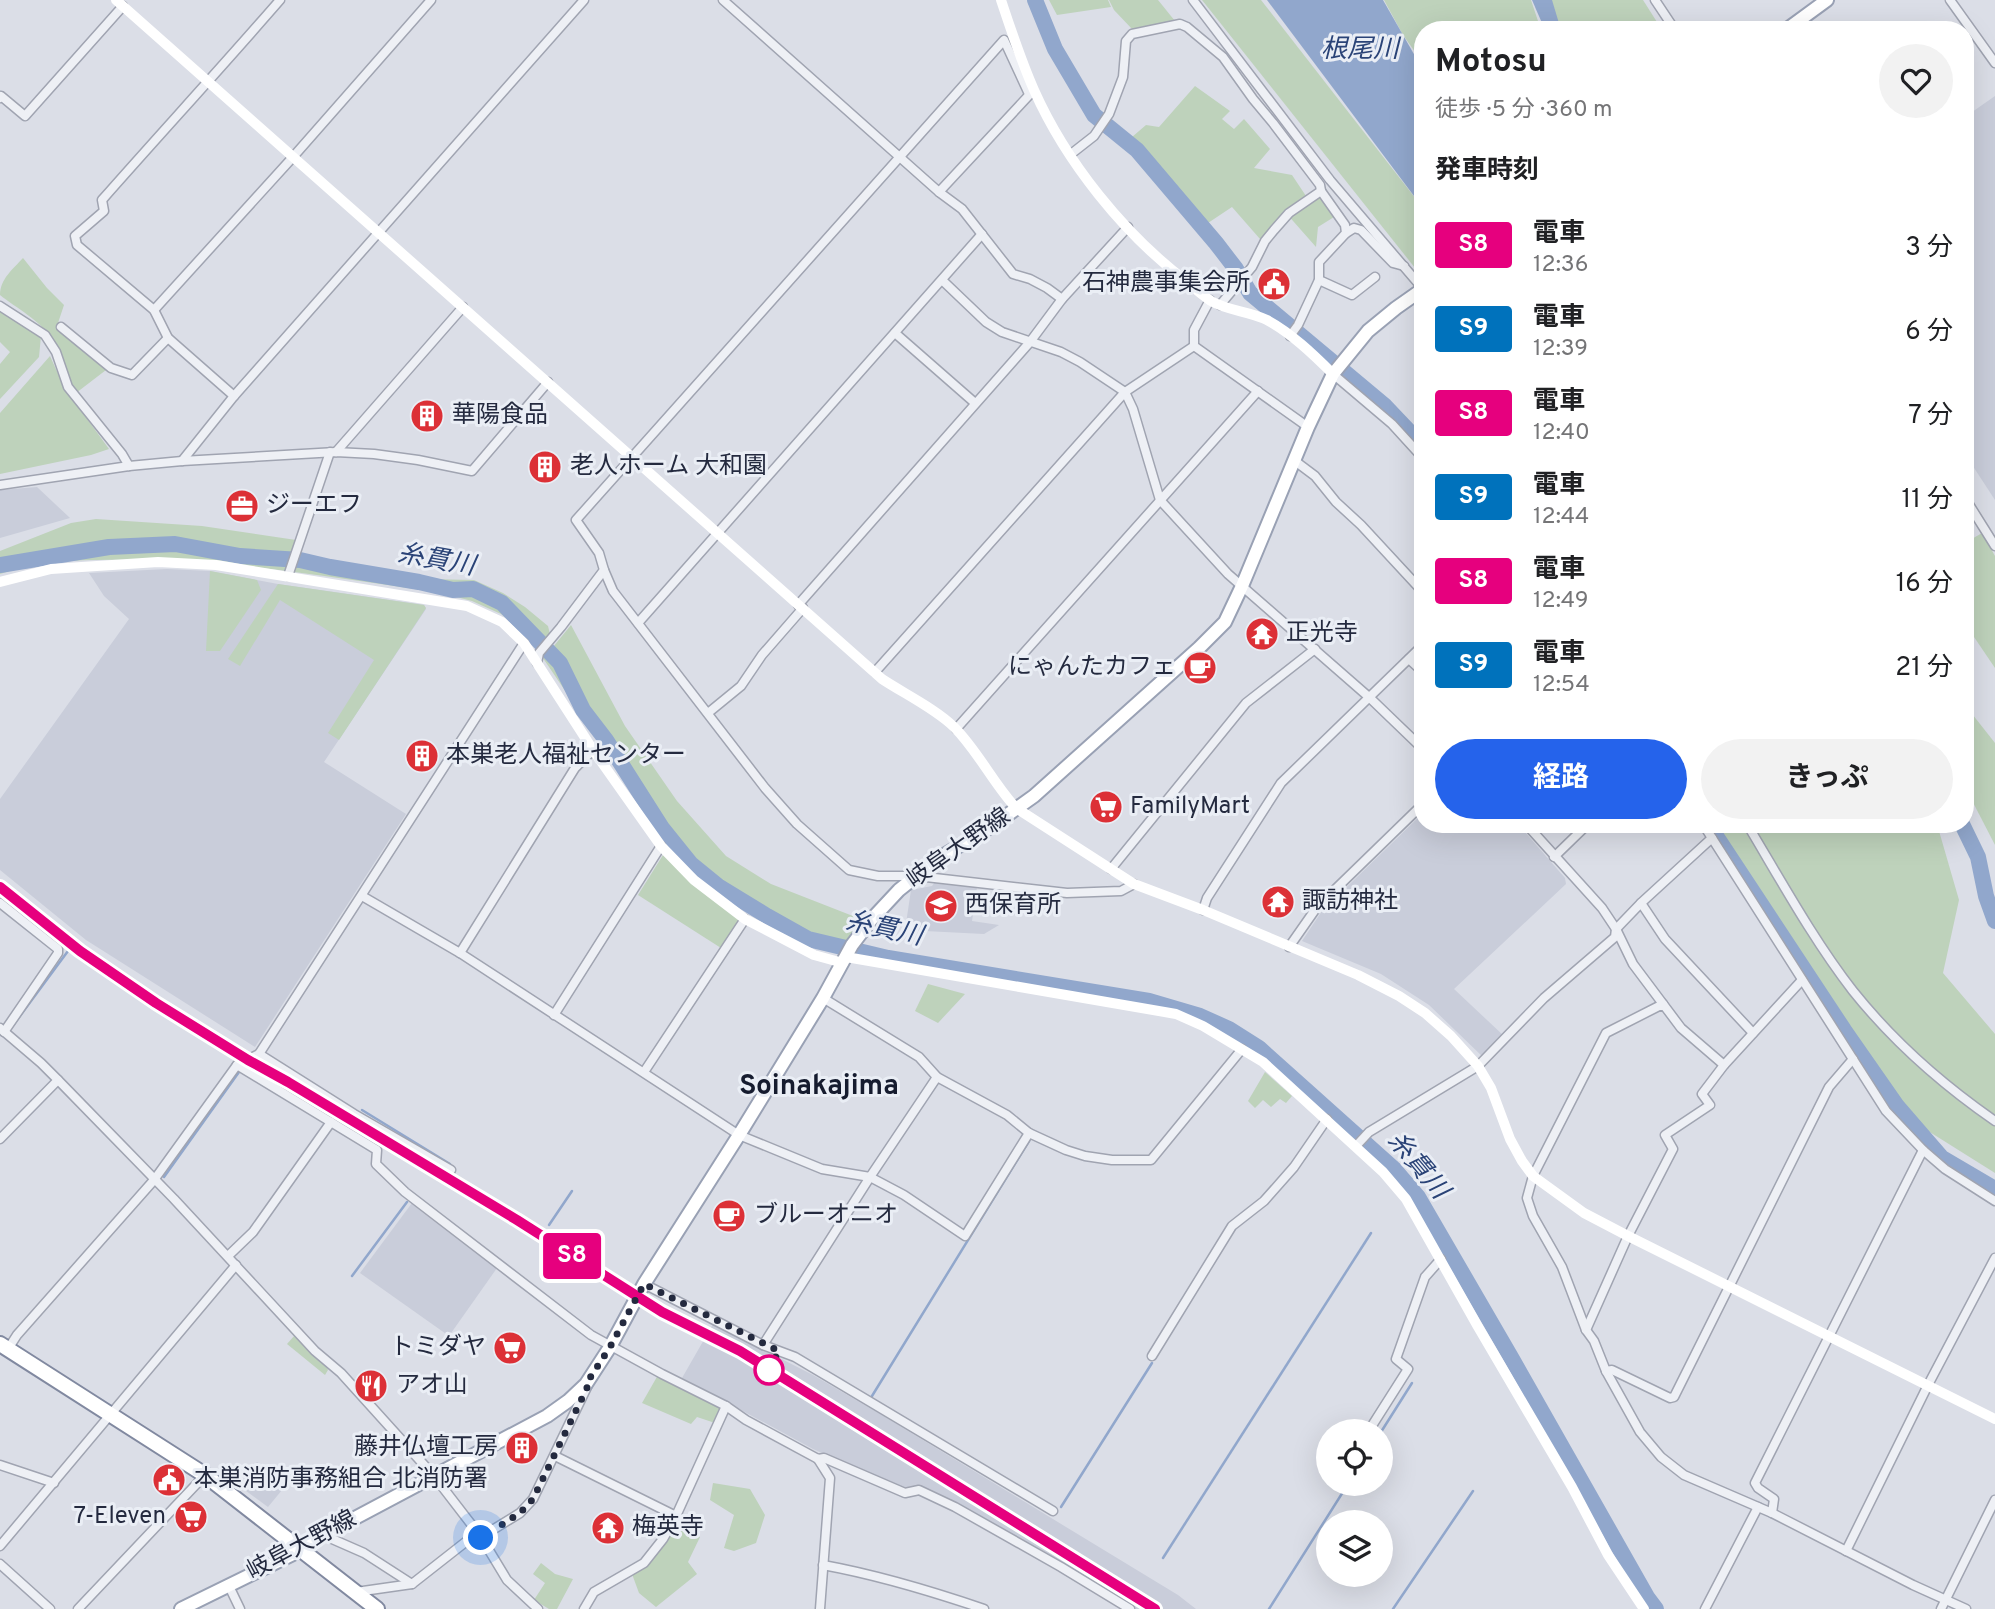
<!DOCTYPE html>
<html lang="ja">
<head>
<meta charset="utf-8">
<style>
  body { margin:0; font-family:Overpass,"Noto Sans JP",sans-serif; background:#f2f2f2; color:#202124; height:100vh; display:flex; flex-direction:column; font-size:26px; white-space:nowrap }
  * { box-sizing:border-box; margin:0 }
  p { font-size:23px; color:#757577 }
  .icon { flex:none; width:38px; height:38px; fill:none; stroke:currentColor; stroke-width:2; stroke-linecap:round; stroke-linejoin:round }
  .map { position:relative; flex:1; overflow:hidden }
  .details { position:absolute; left:1414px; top:21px; width:560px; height:812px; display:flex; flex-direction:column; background:#fff; border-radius:28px; box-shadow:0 7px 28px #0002 }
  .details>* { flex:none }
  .badge { padding:0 14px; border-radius:5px; font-size:24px; line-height:46px }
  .controls { position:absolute; left:1316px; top:1419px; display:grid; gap:14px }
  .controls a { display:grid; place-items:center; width:77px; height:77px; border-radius:50%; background:#fff; box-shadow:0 7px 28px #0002; font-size:35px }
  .you { position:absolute; width:35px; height:35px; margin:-18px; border:5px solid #fff; border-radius:50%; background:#1a73e8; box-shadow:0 0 0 10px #1a73e833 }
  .map>.badge { position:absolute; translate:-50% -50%; box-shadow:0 0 0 4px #fff }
  h2 { padding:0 21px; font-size:26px; line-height:63px }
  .round { display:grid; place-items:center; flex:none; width:74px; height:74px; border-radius:37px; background:#f2f2f2 }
  .head { display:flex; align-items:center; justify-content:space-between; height:119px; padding:0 21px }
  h1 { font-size:33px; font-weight:700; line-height:52px }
  .button { display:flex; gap:14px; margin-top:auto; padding:14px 21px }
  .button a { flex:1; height:80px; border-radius:42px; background:#2563eb; color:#fff; font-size:28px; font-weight:700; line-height:80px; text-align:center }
  .button a+a { background:#f2f2f2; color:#202124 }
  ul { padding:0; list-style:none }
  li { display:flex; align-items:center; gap:21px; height:84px; padding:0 21px }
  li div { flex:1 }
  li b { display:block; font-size:26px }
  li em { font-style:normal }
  li .badge { min-width:77px; font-weight:700; text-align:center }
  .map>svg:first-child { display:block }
</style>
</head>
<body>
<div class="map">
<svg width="1995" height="1609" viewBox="0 0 1995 1609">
  <rect width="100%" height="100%" fill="#dbdee7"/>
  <g fill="#c9cdda">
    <polygon points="1995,96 1995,500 1965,454 1965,117"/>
    <polygon points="37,487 70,518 0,538 0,490"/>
    <polygon points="167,569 210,571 278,584 424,605 426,609 324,762 406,814 255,1047 86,940 0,870 0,799 129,619 104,596 89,573"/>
    <polygon points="1423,813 1423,824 1518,824 1565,878 1566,884 1454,989 1504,1036 1484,1058 1429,1005 1381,974 1302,941 1322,911"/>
    <polygon points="935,882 977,887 972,921 999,925 984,934 905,930 911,890 932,886"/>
    <polygon points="412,1203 497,1268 449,1336 360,1273"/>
    <polygon points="713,1324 813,1375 880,1414 1178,1595 1196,1609 1136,1609 923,1486 906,1490 813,1449 682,1378"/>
    <polygon points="257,1462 287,1484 268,1507 238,1485"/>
  </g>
  <g fill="#bed2bb">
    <polygon points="1049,0 1108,0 1111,7 1057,15"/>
    <polygon points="1109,0 1158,0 1175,21 1133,30 1114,10"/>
    <polygon points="1202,0 1261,0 1423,208 1423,278"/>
    <polygon points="1384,0 1531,0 1541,30 1423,30 1423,63 1403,35"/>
    <polygon points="1551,0 1643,0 1662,30 1558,30"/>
    <polygon points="1195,86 1230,111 1222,119 1234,129 1244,119 1270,149 1254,168 1292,175 1310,202 1321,197 1334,217 1318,227 1316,247 1286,213 1260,239 1232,207 1208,223 1132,137 1146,125 1159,127"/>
    <path d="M23 258 47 288 64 305 57 326 106 370 76 393C62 377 63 355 51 338 40 320 16 308 0 295 0 279 13 269 23 258Z"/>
    <polygon points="0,310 41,336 39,357 0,399 0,364 10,352 0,342"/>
    <polygon points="50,356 64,387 109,449 91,455 0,474 0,413"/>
    <path d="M96 519 202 526 296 540 290 556 426 579 474 580 503 593 525 607 548 626 553 647 571 625 625 726 677 801 726 856 771 884 858 918 859 929 841 950 837 951 802 942 712 888 671 847 528 636 501 614 472 601 437 592C336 578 235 560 133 560 89 559 42 560 0 574V551L71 523Z"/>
    <polygon points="1982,533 1995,556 1995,668 1972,634 1965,596 1965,543"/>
    <polygon points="210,571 257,580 261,590 220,651 206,651"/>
    <polygon points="278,584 424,605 426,608 339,740 328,733 374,660 280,600 240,666 228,659"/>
    <polygon points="1965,705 1995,743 1995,845 1965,787"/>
    <polygon points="1714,824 1937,824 1959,900 1943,973 1995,1034 1995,1173 1909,1119 1809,975"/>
    <polygon points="663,855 739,919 721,948 638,895"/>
    <polygon points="928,984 965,994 938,1023 915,1011"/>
    <polygon points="1265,1072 1292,1096 1286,1103 1280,1099 1271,1107 1263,1100 1255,1108 1248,1101"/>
    <polygon points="295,1335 326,1366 328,1370 325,1375 287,1344"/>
    <polygon points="658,1375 722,1409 715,1423 697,1417 691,1424 642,1403"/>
    <polygon points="713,1483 750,1489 765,1515 756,1543 734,1551 724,1548 734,1515 710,1500"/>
    <polygon points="676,1523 700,1537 688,1562 697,1574 656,1607 639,1593 632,1574"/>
    <polygon points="541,1563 555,1574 573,1579 557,1609 549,1609 534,1600 545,1583 533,1574"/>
  </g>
  <g fill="#91a7cc">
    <polygon points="1267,0 1383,0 1423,70 1423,204 1417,200"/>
    <polygon points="1532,0 1552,0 1561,30 1545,30"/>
  </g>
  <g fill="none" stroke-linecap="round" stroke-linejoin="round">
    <g stroke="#91a7cc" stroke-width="2.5">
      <polyline points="14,1024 68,951"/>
      <polyline points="362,1110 450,1164"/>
      <polyline points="164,1177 239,1072"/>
      <polyline points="549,1225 572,1191"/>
      <polyline points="352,1276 407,1202"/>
      <polyline points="872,1396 1029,1141"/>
      <polyline points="1381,1432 1412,1383"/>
      <polyline points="1061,1507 1152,1363"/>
      <polyline points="1163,1558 1371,1233"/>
      <polyline points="1269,1609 1348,1484"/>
      <polyline points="1393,1609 1473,1491"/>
    </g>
    <g stroke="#91a7cc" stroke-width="16">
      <polyline points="1035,0 1055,49 1094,115 1137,150 1216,243 1236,269 1250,293 1385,406 1423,446"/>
      <polyline points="0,565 109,547 175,544 240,556 300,560 330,567 419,582 453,590 473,589 502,603 560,663 583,710 606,740 662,828 691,864 718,886 767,916 808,939 888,958 1149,1001 1200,1016 1229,1029 1259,1048 1308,1092 1394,1169 1418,1197 1512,1359 1647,1597 1656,1609"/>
      <polyline points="1708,824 1844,1030 1897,1106 1942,1158 1995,1189"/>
      <polyline points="1962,824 1978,857 1986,896 1995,921"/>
    </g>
    <defs>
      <g id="street">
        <polyline points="723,0 939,192 962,209 1013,274 1030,279 1047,288 1062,299"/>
        <polyline points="1193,0 1330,180 1423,289"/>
        <polyline points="1655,0 1675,30"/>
        <polyline points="1950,0 1995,63"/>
        <polyline points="0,98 1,96 25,116 123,6"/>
        <polyline points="1071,154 1094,136 1109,114 1123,77 1126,41 1132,34 1180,24 1187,27 1223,57 1253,99 1273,123 1320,185 1321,191 1289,213 1274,230 1265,241 1252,267 1220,305"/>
        <polyline points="939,192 1032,92"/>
        <polyline points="1346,233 1354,228 1361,230 1393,263 1404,266"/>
        <polyline points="942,280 986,322 1002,332 1061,352 1080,362 1125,392 1133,409 1160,500 1228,574 1370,698 1423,749"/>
        <polyline points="1319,280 1352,295 1375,277"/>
        <polyline points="0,306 45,335 56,352 68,387 122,454 129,466"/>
        <polyline points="154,310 293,157 431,0"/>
        <polyline points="61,327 111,368 132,375 168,338"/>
        <polyline points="895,333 975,403"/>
        <polyline points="1290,336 1298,325 1319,280 1319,262 1346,233 1345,225 1321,191"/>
        <polyline points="1194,346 1308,427"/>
        <polyline points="1194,346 1194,330 1210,300"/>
        <polyline points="1333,374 1392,424 1423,458"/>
        <path d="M234 396 168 338 154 310 77 245 75 236 104 211 102 200C161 133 221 68 280 0"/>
        <polyline points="336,452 463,307"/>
        <polyline points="182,461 234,396 584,0"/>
        <polyline points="1295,461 1315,476 1336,502 1361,525 1423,592"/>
        <polyline points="0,485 129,466 182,461 336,452 374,454 418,460 472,471 548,382"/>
        <polyline points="1965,498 1995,546"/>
        <polyline points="604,570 613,591 765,788 797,824 849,870 878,876 917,876 1067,893 1121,891 1134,884"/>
        <polyline points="288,576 330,452"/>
        <polyline points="798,605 1030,342 1062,299 1128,227"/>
        <polyline points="638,623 982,234"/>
        <polyline points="1409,659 1423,672"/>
        <polyline points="537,663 539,653 561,627 604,570 599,553 576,520 1004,40 1029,94"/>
        <polyline points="875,672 1125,392 1194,346"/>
        <polyline points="708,713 741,686 762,655 803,608"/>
        <polyline points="956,729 1258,391"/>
        <polyline points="1526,824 1602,908 1616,929 1633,964 1663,1004"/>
        <polyline points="1703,824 1886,1111 1923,1150 1945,1169 1995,1201"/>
        <path d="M1747 824C1780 879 1814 941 1853 991 1893 1041 1943 1085 1995 1121"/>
        <polyline points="1554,857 1588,824"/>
        <polyline points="1111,869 1246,703 1315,649"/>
        <polyline points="362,896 460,953 739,1135 822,1169 870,1177 904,1195 965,1236 1029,1133"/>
        <polyline points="0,903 58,949 58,953 4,1032"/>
        <polyline points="1641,903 1665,939 1753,1033"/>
        <polyline points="1203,910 1207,898 1281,783 1423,645"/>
        <polyline points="1289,947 1317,907 1423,804"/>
        <polyline points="460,953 575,768 593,750"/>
        <polyline points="823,998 919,1057 937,1077 1007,1115 1029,1133 1066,1150 1085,1156 1112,1160 1151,1160 1242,1049"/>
        <polyline points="554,1015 661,846"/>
        <polyline points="0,1028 41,1063 58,1080 174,1199 315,1351 341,1373 434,1476 481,1537 507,1580 538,1609"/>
        <polyline points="259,1054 354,1114 451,1170"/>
        <polyline points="237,1065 377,1150 376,1164 405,1192 591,1335 662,1374 726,1406 746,1420 818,1459 824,1458 905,1493 919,1490 955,1507 1061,1567 1130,1609"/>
        <polyline points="1724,1065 1681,1028 1663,1004 1606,1033 1533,1176 1527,1198 1533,1216 1562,1267 1586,1330 1594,1341 1606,1371 1640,1432 1661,1457 1684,1475 1772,1513 1913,1585 1966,1609"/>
        <polyline points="644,1072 745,919"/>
        <polyline points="0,1139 58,1080"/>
        <polyline points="1356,1146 1369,1132 1478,1066 1544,998 1615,937 1616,929 1641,903 1712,838"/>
        <polyline points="228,1256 253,1232 331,1122"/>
        <polyline points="644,1284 763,1345 795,1357 1053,1511"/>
        <polyline points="1586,1330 1628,1236 1673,1149 1665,1135 1710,1105 1702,1094 1724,1065 1802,980"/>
        <polyline points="763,1345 870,1177 937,1077"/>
        <polyline points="8,1349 17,1335 154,1180 237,1065 259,1054 524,643"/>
        <polyline points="1152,1356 1232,1226 1264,1201 1294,1167 1327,1119"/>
        <polyline points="1606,1371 1612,1370 1670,1398 1674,1397 1829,1087 1853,1059"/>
        <polyline points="1368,1432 1408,1369 1396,1359 1425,1277 1441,1259"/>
        <polyline points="555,1456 676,1516"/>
        <polyline points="818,1459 830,1478 820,1609"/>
        <polyline points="0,1465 54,1483"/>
        <polyline points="1772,1513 1774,1499 1758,1488 1755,1483 1923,1150"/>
        <polyline points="323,1535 364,1553 412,1584 477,1533"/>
        <polyline points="481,1537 520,1513 533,1499 587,1387"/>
        <polyline points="0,1546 236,1265"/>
        <polyline points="1846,1551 1928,1385 1995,1258"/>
        <polyline points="0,1564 50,1609"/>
        <path d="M823 1565C878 1575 931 1591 984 1609"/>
        <polyline points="228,1584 240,1609"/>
        <polyline points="356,1592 412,1584"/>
        <polyline points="78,1609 205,1475"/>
        <polyline points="584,1609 594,1592 644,1563 663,1539 676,1516 726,1406"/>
        <polyline points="1705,1609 1758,1507"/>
        <polyline points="1941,1609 1995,1500"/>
      </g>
      <g id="primary">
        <polyline points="1786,30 1827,0"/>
        <polyline points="181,1609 301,1550 323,1535 547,1416 568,1401 586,1384 610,1347 644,1284 739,1135 823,998 852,945 871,920 899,890 939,858 989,828 1034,796 1199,648 1225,622 1242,586 1308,427 1333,374 1368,331 1396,308 1423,289"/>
      </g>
      <polyline id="highway" points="0,1344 205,1475 377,1609"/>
    </defs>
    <use href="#street" stroke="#a0a4b1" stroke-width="11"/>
    <use href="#primary" stroke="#99a1b4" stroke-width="16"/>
    <use href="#highway" stroke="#8189a0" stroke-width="18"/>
    <use href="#street" stroke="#eef0f5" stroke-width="8"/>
    <g stroke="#fff" stroke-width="10">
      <path d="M116 0 882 679C903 693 936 709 954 727 978 751 993 783 1016 808L1134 884 1203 910 1358 975 1399 996 1425 1013 1451 1036 1478 1066 1491 1088 1510 1139 1522 1161 1533 1176 1584 1213 1628 1236 1995 1419"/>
      <path d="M1001 0C1011 30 1021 61 1034 90 1066 162 1124 234 1186 281 1194 288 1202 295 1211 301 1228 311 1249 311 1267 320 1291 333 1313 354 1333 374"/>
      <polyline points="0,582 51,569 158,562 216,565 467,606 502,622 524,643 593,750 661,846 694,880 745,919 814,955 843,963"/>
      <polyline points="846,957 1176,1014 1203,1026 1263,1062 1383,1172 1406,1199 1477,1325 1572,1487 1608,1555 1644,1609"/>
    </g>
    <use href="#primary" stroke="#fff" stroke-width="12"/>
    <use href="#highway" stroke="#fff" stroke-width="14"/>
    <polyline stroke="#737b93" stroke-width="2.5" stroke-dasharray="3.5 7" stroke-linecap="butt" points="0,887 80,951 155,1003 248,1060 288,1081 517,1220 662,1312 740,1351 1155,1609"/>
  </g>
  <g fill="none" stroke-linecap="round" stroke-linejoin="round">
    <defs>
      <polyline id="line" points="0,887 80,951 156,1003 248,1060 288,1082 517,1220 662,1312 740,1351 1155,1609"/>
    </defs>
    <use href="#line" stroke="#fff" stroke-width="16"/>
    <use href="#line" stroke="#e6007e" stroke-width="10"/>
    <polyline stroke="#242a3f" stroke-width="7" stroke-dasharray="0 12.6" points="481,1538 520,1513 533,1499 587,1388 586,1384 610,1347 644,1284 779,1351 769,1370"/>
  </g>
  <defs>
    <symbol id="civic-disc" viewBox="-11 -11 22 22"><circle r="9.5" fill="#dc3036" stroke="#eaeef5"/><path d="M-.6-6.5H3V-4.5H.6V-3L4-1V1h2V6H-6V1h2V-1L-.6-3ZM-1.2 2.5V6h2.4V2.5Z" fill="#fff"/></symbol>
    <symbol id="building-disc" viewBox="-11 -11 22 22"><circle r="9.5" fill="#dc3036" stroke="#eaeef5"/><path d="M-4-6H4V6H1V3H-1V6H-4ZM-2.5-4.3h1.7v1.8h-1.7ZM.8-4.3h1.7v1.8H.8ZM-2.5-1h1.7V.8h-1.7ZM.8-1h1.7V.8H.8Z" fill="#fff"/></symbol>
    <symbol id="office-disc" viewBox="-11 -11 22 22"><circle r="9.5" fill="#dc3036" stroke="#eaeef5"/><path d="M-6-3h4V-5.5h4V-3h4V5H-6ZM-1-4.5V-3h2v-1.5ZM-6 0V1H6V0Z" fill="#fff"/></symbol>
    <symbol id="temple-disc" viewBox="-11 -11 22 22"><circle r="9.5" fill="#dc3036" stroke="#eaeef5"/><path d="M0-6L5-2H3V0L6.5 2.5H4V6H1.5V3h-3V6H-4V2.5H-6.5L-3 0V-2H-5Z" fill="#fff"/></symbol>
    <symbol id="cafe-disc" viewBox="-11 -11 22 22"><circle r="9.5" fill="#dc3036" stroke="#eaeef5"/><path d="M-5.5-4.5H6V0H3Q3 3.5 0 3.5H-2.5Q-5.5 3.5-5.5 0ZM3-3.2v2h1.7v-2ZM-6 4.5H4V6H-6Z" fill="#fff"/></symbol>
    <symbol id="supermarket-disc" viewBox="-11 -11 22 22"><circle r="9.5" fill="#dc3036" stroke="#eaeef5"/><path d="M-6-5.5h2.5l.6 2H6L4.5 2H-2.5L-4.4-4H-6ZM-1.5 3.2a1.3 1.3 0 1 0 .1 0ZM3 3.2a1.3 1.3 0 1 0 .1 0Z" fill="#fff"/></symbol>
    <symbol id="school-disc" viewBox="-11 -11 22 22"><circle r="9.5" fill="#dc3036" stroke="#eaeef5"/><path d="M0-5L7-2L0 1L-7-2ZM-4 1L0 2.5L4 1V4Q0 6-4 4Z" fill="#fff"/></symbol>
    <symbol id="restaurant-disc" viewBox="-11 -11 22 22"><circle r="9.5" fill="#dc3036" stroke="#eaeef5"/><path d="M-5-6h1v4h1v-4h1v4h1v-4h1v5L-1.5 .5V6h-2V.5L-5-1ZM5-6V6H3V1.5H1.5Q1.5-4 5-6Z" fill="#fff"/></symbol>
  </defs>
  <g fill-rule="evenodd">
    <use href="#civic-disc" x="1255" y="265" width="38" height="38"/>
    <use href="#building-disc" x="408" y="397" width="38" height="38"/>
    <use href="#building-disc" x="526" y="448" width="38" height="38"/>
    <use href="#office-disc" x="223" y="487" width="38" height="38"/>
    <use href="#temple-disc" x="1243" y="615" width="38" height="38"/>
    <use href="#cafe-disc" x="1181" y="649" width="38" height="38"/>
    <use href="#building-disc" x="403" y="737" width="38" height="38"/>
    <use href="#supermarket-disc" x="1087" y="788" width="38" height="38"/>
    <use href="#temple-disc" x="1259" y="883" width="38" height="38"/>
    <use href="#school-disc" x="922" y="887" width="38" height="38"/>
    <use href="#cafe-disc" x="710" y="1197" width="38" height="38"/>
    <use href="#supermarket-disc" x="491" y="1329" width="38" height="38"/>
    <use href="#restaurant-disc" x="352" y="1367" width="38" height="38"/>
    <use href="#building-disc" x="503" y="1429" width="38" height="38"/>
    <use href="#civic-disc" x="150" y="1461" width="38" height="38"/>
    <use href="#supermarket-disc" x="172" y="1498" width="38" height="38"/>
    <use href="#temple-disc" x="589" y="1509" width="38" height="38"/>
  </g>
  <circle fill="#fff" stroke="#e6007e" stroke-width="3.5" cx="769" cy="1370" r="14"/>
  <g text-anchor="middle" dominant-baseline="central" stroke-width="6" stroke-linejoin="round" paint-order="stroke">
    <g font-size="24" fill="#242a3f" stroke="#eaeef5" text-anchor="start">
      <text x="1250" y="284" text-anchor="end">石神農事集会所</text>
      <text x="452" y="416">華陽食品</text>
      <text x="570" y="467">老人ホーム 大和園</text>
      <text x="266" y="506">ジーエフ</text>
      <text x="1286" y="634">正光寺</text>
      <text x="1176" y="668" text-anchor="end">にゃんたカフェ</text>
      <text x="446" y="756">本巣老人福祉センター</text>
      <text x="1130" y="807">FamilyMart</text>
      <text x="1302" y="902">諏訪神社</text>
      <text x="965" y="906">西保育所</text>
      <text x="754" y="1216">ブルーオニオ</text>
      <text x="486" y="1348" text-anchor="end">トミダヤ</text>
      <text x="396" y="1386">アオ山</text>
      <text x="498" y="1448" text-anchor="end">藤井仏壇工房</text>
      <text x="194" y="1480">本巣消防事務組合 北消防署</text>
      <text x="166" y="1517" text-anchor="end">7-Eleven</text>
      <text x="632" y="1528">梅英寺</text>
    </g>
    <g font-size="24" fill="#242a3f" stroke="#eaeef5">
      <text transform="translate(959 849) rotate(-35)">岐阜大野線</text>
      <text transform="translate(302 1546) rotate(-28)">岐阜大野線</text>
    </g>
    <g font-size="26" font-style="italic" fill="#2a4377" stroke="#eaeef5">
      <text x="1360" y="50">根尾川</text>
      <text transform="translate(436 561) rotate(10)">糸貫川</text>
      <text transform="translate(884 930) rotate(12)">糸貫川</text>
      <text transform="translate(1417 1166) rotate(50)">糸貫川</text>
    </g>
    <g font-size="28" font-weight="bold" fill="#161c2f" stroke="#eaeef5">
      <text x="819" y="1087">Soinakajima</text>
    </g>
  </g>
</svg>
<div class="controls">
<a><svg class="icon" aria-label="locate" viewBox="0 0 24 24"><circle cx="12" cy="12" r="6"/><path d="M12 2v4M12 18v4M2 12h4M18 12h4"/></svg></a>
<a><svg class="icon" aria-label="layers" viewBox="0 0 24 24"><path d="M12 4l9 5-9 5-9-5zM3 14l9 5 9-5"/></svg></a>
</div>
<div class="you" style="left:481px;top:1538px"></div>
<b class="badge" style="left:572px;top:1256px;background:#e6007e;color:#fff">S8</b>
<section class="details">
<div class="head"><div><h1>Motosu</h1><p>徒歩 · 5 分 · 360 m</p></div><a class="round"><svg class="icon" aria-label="heart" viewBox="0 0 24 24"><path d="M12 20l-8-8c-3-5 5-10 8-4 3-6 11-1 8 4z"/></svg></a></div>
<h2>発車時刻</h2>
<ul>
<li><span class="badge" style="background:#e6007e;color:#fff">S8</span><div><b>電車</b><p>12:36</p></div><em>3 分</em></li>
<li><span class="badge" style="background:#0072bc;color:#fff">S9</span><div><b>電車</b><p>12:39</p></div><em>6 分</em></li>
<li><span class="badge" style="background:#e6007e;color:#fff">S8</span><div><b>電車</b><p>12:40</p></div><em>7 分</em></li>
<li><span class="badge" style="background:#0072bc;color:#fff">S9</span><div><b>電車</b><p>12:44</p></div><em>11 分</em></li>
<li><span class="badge" style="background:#e6007e;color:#fff">S8</span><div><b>電車</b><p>12:49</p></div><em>16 分</em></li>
<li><span class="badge" style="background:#0072bc;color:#fff">S9</span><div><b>電車</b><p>12:54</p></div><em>21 分</em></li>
</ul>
<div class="button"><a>経路</a><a>きっぷ</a></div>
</section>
</div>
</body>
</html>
